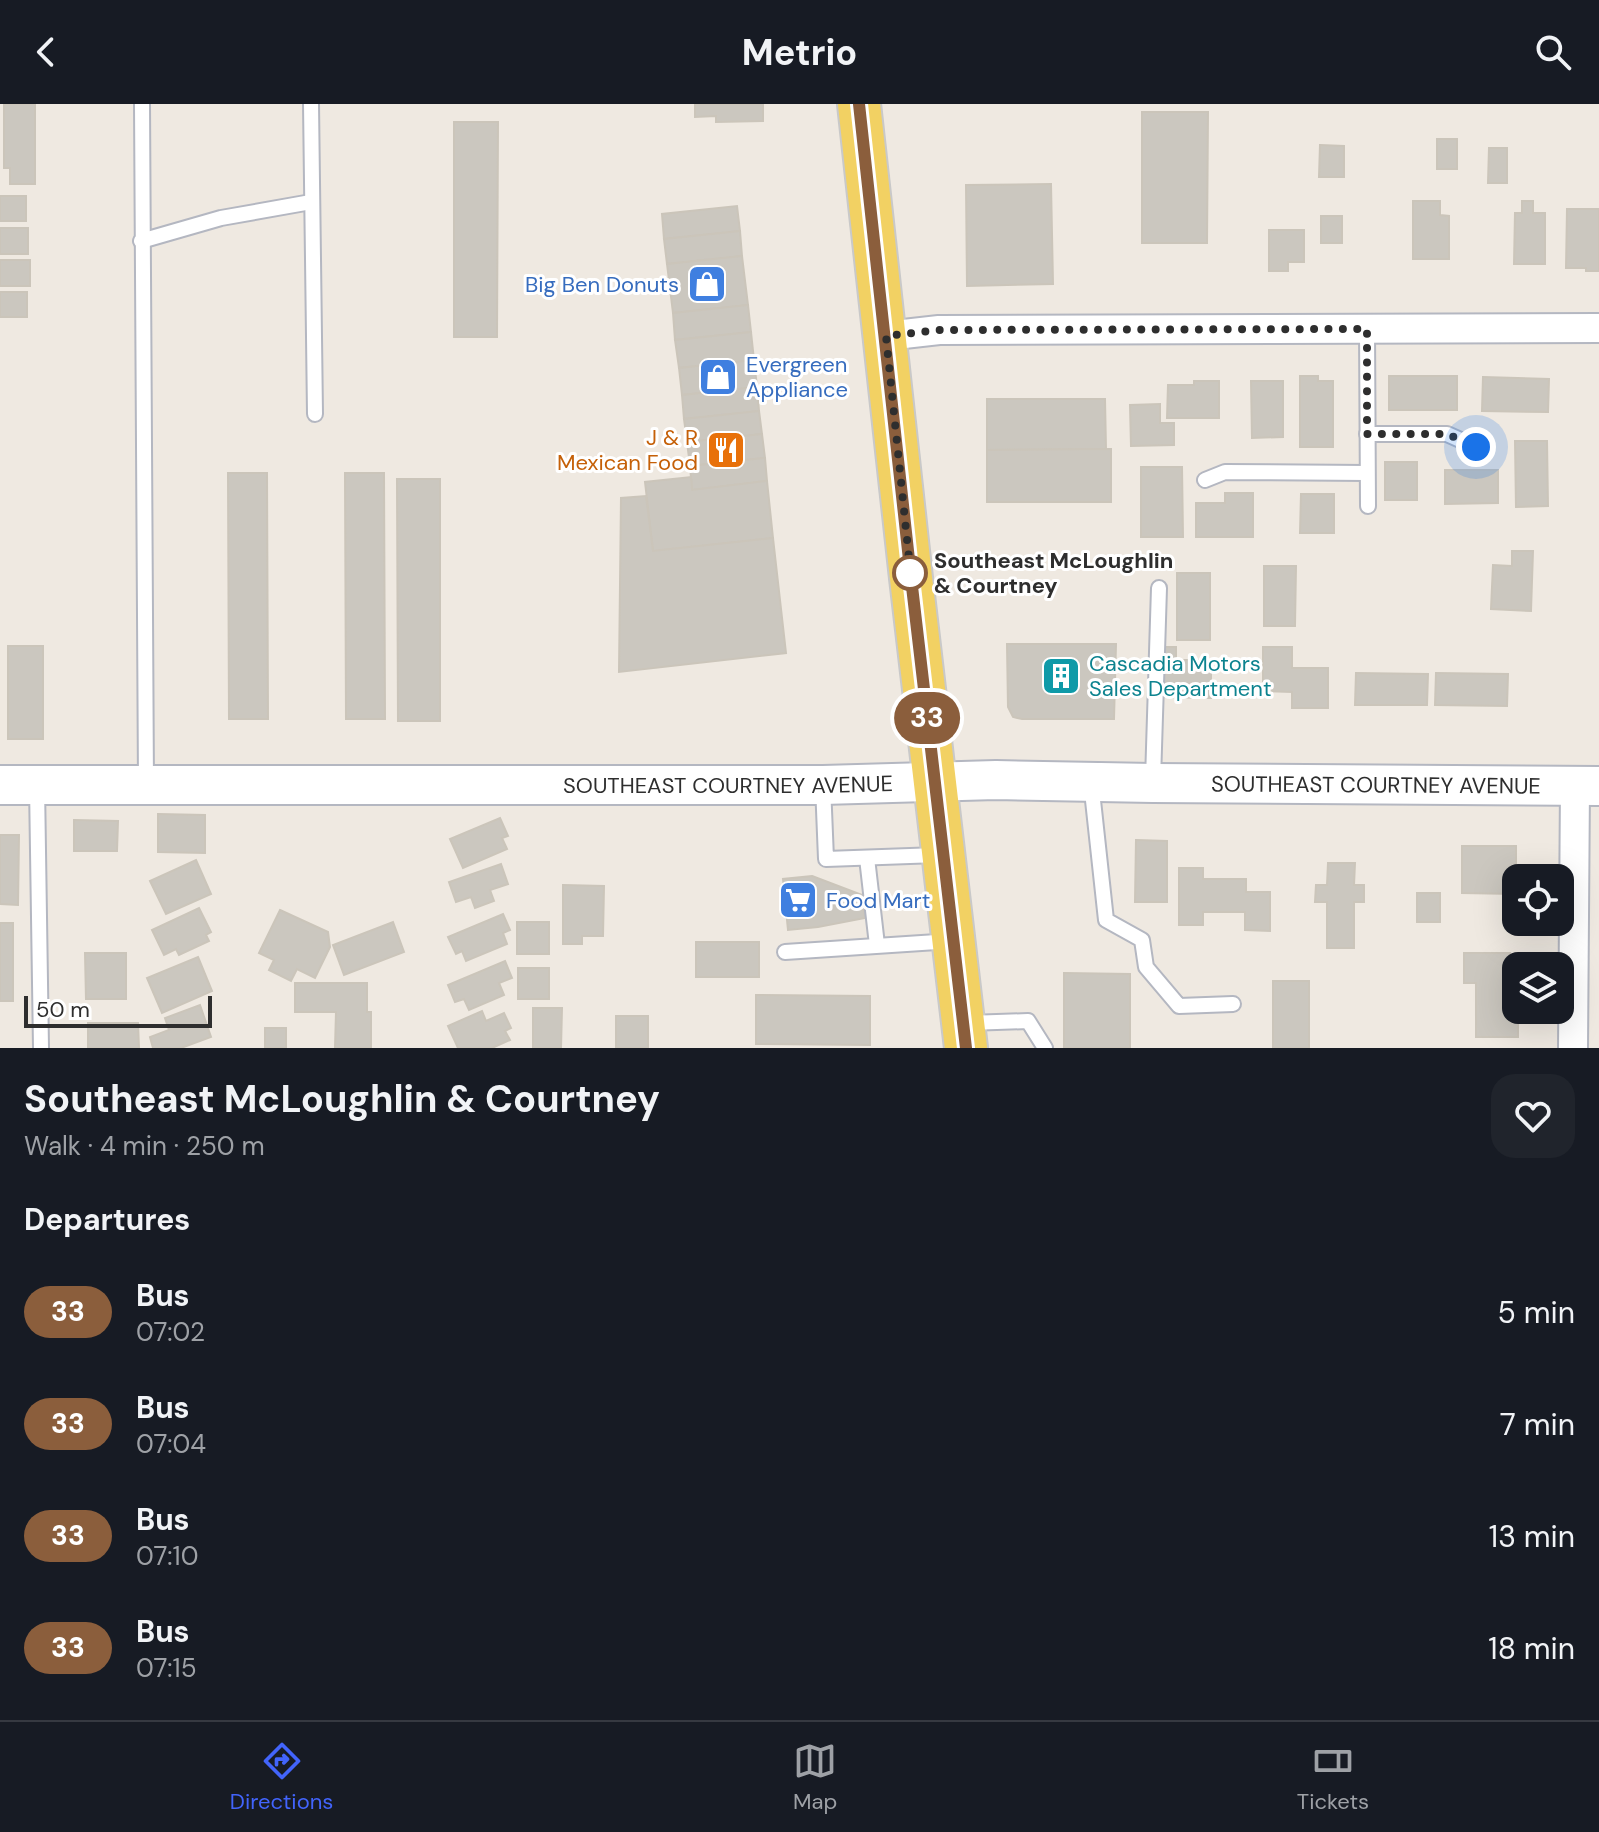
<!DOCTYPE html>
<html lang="en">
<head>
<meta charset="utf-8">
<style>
  body { margin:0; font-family:"DM Sans",sans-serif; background:#20242c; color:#f1f3f6; height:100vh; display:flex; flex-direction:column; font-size:30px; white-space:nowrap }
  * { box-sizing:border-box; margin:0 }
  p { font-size:26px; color:#9ea1a6 }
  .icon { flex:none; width:44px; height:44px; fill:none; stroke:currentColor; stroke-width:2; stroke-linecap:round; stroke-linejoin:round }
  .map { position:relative; height:944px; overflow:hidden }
  .side { display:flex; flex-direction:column; background:#171b24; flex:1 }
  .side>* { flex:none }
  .badge { padding:0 16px; border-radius:26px; font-size:28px; line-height:52px }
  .fabs { position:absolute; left:1502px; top:760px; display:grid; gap:16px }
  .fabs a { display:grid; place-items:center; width:72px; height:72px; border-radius:16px; background:#171b24; box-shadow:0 8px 32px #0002; font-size:40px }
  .scale { position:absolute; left:24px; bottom:20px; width:188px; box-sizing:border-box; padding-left:8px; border:4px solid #2e2e2e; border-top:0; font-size:22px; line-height:28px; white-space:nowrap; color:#2e2e2e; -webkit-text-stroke:6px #fff; paint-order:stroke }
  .you { position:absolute; width:40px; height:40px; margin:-20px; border:6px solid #fff; border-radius:50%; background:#1a73e8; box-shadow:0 0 0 12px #1a73e833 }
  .map>.badge { position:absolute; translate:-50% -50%; box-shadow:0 0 0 4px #fff }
  h2 { padding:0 24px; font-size:30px; line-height:72px }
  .round { display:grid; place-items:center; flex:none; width:84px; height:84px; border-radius:24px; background:#20242c }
  .head { display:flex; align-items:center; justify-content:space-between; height:136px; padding:0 24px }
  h1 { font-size:38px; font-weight:700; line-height:60px }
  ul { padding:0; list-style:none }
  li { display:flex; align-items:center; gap:24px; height:112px; padding:0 24px }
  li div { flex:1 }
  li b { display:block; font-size:30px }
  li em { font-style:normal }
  li .badge { min-width:88px; font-weight:700; text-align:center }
  header { display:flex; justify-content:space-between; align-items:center; height:104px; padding:0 24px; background:#171b24; font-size:36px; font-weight:700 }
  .dock { display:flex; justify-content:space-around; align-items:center; height:112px; border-top:2px solid #363941; background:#171b24; font-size:22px; color:#9ea1a6 }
  .dock a { display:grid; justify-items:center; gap:4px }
  .dock .on { color:#4264fb }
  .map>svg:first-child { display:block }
</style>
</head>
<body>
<header><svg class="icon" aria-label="back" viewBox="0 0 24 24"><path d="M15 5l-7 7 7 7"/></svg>Metrio<svg class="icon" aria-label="search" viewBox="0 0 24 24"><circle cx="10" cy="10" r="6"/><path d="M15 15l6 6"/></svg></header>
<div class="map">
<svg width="1599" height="944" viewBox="0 0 1599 944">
  <rect width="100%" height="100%" fill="#efe9e1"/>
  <g fill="#cbc7bf" stroke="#cbc5ba" stroke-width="2">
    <polygon points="4,0 35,0 35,80 10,80 10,64 4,64"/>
    <polygon points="695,0 763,0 763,17 716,18 716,12 695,13"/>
    <polygon points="1142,8 1208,8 1207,139 1142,139"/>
    <polygon points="454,18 498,18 497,233 454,233"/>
    <rect x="1437" y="35" width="20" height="30"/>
    <polygon points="1320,41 1344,42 1344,73 1319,73"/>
    <polygon points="1489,44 1507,44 1507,79 1488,79"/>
    <polygon points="1051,80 1053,180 967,182 966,81"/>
    <rect x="0" y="92" width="26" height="25"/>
    <polygon points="1413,97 1440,97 1440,111 1449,112 1449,155 1413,155"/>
    <polygon points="1522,97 1533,97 1533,109 1545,109 1545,160 1514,160 1515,109 1522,109"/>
    <polygon points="737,102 740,127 664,135 662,110"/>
    <polygon points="1567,105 1599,105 1599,167 1586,167 1586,164 1566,164"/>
    <rect x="1321" y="112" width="21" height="27"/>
    <rect x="0" y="124" width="28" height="26"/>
    <polygon points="1269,126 1304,126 1304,158 1288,158 1288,167 1269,167"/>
    <polygon points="740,127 742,152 667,160 664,135"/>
    <polygon points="742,152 748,201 673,209 667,160"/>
    <rect x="0" y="156" width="30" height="26"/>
    <rect x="0" y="188" width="27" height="25"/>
    <polygon points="748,201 751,228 675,236 673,209"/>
    <polygon points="751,228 754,256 679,264 675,236"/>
    <polygon points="754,256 757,283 682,291 679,264"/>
    <polygon points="1300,272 1318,272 1318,277 1333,277 1333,343 1300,343"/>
    <rect x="1389" y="272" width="68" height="34"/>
    <polygon points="1483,273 1549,275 1548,308 1482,307"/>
    <polygon points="1194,277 1219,277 1219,314 1167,314 1168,281 1194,281"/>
    <polygon points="1251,277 1283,277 1283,333 1252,334"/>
    <polygon points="757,283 759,307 684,315 682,291"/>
    <polygon points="987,295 1105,295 1106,345 987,346"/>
    <polygon points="1160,300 1160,319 1174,319 1174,341 1131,342 1130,301"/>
    <polygon points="759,307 762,330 687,338 684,315"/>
    <polygon points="762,330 765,354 690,362 687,338"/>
    <polygon points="1515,337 1547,337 1548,402 1516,403"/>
    <polygon points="1111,345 1111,398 987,398 987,346"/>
    <polygon points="765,354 767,377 692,386 690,362"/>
    <rect x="1385" y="358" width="32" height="38"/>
    <polygon points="1141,363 1182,363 1183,433 1141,433"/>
    <polygon points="1445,366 1498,366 1498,399 1445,400"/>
    <polygon points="228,369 267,369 268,615 229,615"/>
    <polygon points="345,369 384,369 385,615 346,615"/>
    <polygon points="691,373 692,386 767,377 773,434 653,447 645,378"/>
    <polygon points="397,375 440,375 440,617 398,617"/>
    <polygon points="1225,389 1253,389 1253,433 1196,433 1196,399 1225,399"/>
    <polygon points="1301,390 1334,390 1334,429 1300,429"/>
    <polygon points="646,392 653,447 773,434 786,549 619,568 621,394"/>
    <polygon points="1512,447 1533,447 1531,507 1491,505 1493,461 1512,462"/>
    <polygon points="1264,462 1296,462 1295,522 1264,522"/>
    <rect x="1177" y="469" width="33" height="67"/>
    <polygon points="1007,540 1116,540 1114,615 1022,615 1013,613 1008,603"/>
    <rect x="8" y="542" width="35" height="93"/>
    <polygon points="1161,543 1176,543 1176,556 1211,556 1211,594 1161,593"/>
    <polygon points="1263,543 1292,543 1292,564 1328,564 1328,604 1292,604 1292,588 1263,587"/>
    <polygon points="1356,569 1428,570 1427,601 1355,601"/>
    <polygon points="1436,569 1508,570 1507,602 1435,601"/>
    <polygon points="158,710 205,711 205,749 158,748"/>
    <polygon points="500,714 508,732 502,734 507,745 463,764 450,735"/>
    <polygon points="74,716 118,717 117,747 74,747"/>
    <polygon points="0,731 19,731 18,801 0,800"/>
    <polygon points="1136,736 1167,737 1167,798 1135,798"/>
    <polygon points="1462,742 1516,742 1516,790 1462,789"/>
    <polygon points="196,756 211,790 166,810 150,777"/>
    <polygon points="1328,759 1355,759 1354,781 1364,781 1364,798 1354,798 1354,844 1327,844 1327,798 1315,798 1316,781 1327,781"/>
    <polygon points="501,760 508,780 490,786 494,797 475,804 471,793 456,798 449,778"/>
    <polygon points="1179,764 1203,764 1203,775 1246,775 1246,788 1270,788 1270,827 1245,826 1245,808 1203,808 1203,821 1179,821"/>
    <polygon points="812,772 862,791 865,814 818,823 788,826 783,775"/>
    <polygon points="563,781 604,782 603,832 582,832 582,840 563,840"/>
    <rect x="1417" y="789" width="23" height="29"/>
    <polygon points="199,804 211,828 206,831 209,837 179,851 176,845 164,851 152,826"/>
    <polygon points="280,806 328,828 330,843 315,874 297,865 291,877 269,866 274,856 259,849"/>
    <polygon points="503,810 510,826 503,829 507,840 466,857 462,847 456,850 448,833"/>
    <polygon points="393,818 404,848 344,871 333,841"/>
    <rect x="517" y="818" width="32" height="32"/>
    <rect x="0" y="819" width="13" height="78"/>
    <rect x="696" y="838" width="63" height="35"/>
    <polygon points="85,849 126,849 126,895 86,895"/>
    <polygon points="1464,849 1510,849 1509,900 1516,900 1516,906 1518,906 1518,933 1476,933 1476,879 1464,879"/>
    <polygon points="198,853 212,887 162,909 147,874"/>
    <polygon points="505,857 512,874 499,879 504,891 469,906 464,895 455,898 448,881"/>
    <rect x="518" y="864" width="31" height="31"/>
    <polygon points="1064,869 1130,870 1130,944 1064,944"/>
    <rect x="1273" y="877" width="36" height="67"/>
    <polygon points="295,879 367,879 367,908 371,908 371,944 335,944 336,908 295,908"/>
    <polygon points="756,891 870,892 870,941 756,940"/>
    <polygon points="200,901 211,933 181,944 153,944 150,933 169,926 165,914"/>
    <polygon points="533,904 562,904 561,944 533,944"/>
    <polygon points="482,907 486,917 504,909 511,924 505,927 510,936 492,944 458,944 448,922"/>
    <rect x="616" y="912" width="32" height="32"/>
    <polygon points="88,919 138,919 139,944 88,944"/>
    <rect x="265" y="924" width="21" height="20"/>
  </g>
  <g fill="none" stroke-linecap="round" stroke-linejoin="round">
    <defs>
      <g id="lane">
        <polyline points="142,0 146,681"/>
        <polyline points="311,0 315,310"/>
        <polyline points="141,137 221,114 311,98"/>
        <polyline points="1367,225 1368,402"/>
        <polyline points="1367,330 1447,330 1476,343"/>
        <polyline points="1205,376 1225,368 1367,369"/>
        <polyline points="1153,676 1159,484"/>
        <polyline points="1091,678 1106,816 1142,836 1146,863 1179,902 1233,900"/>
        <polyline points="37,681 41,944"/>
        <polyline points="823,681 826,755 938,751"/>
        <polyline points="867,754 877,841"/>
        <polyline points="785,848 952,837"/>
        <polyline points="968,919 1028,917 1045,944"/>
      </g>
      <g id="street">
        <polyline points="886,232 939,226 1599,224"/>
        <polyline points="1573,944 1575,682"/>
      </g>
      <g id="secondary">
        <path id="s1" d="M0 681H823L996 676 1153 679 1599 682"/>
      </g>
      <polyline id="primary" points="859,0 911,474 966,944"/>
    </defs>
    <use href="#lane" stroke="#b4b7c1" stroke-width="18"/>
    <use href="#street" stroke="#b4b7c1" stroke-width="32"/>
    <use href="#secondary" stroke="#b4b7c1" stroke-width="42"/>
    <use href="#primary" stroke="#c9c9c9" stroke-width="46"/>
    <use href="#lane" stroke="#fff" stroke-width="14"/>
    <use href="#street" stroke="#fff" stroke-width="28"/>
    <use href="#secondary" stroke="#fff" stroke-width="38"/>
    <use href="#primary" stroke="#f2d163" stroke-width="42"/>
  </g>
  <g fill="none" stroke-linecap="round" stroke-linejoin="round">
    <defs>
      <polyline id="line" points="859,0 911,474 966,944"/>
    </defs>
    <use href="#line" stroke="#fff" stroke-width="18"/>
    <use href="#line" stroke="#8b5e3c" stroke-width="12"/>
    <polyline stroke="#2e2e2e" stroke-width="8" stroke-dasharray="0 14.4" points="910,469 911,474 886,232 939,226 1367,225 1367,330 1447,330 1476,343"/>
  </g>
  <defs>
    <symbol id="shop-square" viewBox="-11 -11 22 22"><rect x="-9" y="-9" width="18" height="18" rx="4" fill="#3f7fe0" stroke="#fff"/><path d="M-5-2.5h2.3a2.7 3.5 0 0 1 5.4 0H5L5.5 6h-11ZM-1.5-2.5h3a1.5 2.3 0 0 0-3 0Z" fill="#fff"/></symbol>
    <symbol id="restaurant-square" viewBox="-11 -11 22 22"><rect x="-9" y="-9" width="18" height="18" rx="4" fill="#e8710a" stroke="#fff"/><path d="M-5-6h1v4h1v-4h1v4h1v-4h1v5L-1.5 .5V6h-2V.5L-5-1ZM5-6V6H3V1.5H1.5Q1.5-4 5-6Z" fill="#fff"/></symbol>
    <symbol id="building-square" viewBox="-11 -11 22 22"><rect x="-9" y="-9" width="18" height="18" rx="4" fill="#0f9aa8" stroke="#fff"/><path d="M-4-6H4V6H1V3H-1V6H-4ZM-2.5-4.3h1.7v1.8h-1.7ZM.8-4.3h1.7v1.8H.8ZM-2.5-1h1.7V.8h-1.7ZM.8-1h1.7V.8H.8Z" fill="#fff"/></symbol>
    <symbol id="supermarket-square" viewBox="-11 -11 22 22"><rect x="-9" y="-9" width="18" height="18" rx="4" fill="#3f7fe0" stroke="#fff"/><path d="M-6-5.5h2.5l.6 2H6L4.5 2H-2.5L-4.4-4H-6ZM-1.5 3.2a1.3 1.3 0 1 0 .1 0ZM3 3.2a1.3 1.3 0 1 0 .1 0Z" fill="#fff"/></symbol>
  </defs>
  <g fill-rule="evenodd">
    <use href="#shop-square" x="685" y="158" width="44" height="44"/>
    <use href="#shop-square" x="696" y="251" width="44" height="44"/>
    <use href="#restaurant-square" x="704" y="324" width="44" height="44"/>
    <use href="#building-square" x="1039" y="550" width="44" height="44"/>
    <use href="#supermarket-square" x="776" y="774" width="44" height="44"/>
  </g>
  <circle fill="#fff" stroke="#8b5e3c" stroke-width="4" cx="910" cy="469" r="16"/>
  <g text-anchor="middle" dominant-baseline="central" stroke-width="6" stroke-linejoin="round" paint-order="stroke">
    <g font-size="22" fill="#366cbe" stroke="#fff" text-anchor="start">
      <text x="679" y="180" text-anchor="end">Big Ben Donuts</text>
      <text x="746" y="260">Evergreen<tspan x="746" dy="25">Appliance</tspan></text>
      <text x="826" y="796">Food Mart</text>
    </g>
    <g font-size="22" fill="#c56008" stroke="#fff" text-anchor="end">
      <text x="698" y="333">J &amp; R<tspan x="698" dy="25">Mexican Food</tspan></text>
    </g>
    <g font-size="22" font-weight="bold" fill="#2e2e2e" stroke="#fff" text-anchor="start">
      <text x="934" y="456">Southeast McLoughlin<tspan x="934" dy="25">&amp; Courtney</tspan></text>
    </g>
    <g font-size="22" fill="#0d838f" stroke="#fff" text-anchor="start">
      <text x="1089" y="559">Cascadia Motors<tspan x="1089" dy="25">Sales Department</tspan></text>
    </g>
    <g font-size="22" fill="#2e2e2e" stroke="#fff">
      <text stroke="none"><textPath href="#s1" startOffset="728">SOUTHEAST COURTNEY AVENUE</textPath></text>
      <text stroke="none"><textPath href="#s1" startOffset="1376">SOUTHEAST COURTNEY AVENUE</textPath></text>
    </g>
  </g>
</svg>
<div class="fabs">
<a><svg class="icon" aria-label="locate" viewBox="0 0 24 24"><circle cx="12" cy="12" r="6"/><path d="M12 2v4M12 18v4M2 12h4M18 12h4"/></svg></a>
<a><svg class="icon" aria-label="layers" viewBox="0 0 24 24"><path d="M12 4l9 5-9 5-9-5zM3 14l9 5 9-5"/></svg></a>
</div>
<div class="scale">50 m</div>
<div class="you" style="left:1476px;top:343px"></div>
<b class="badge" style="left:927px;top:614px;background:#8b5e3c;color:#fff">33</b>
</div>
<section class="side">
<div class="head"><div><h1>Southeast McLoughlin &amp; Courtney</h1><p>Walk · 4 min · 250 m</p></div><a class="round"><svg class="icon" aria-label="heart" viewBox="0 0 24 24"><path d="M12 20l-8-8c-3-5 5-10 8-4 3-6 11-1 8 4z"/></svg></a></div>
<h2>Departures</h2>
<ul>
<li><span class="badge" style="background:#8b5e3c;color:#fff">33</span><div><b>Bus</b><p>07:02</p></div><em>5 min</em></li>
<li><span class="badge" style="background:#8b5e3c;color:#fff">33</span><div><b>Bus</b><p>07:04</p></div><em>7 min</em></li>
<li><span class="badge" style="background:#8b5e3c;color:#fff">33</span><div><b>Bus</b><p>07:10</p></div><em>13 min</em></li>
<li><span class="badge" style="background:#8b5e3c;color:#fff">33</span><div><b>Bus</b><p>07:15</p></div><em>18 min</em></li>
</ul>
</section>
<nav class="dock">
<a class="on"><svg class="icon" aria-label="directions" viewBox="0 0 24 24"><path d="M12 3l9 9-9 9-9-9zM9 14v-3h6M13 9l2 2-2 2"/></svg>Directions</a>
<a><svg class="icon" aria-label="map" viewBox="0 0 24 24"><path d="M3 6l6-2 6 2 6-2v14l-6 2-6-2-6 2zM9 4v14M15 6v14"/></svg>Map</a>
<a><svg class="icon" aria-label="tickets" viewBox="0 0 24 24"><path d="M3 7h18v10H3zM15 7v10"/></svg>Tickets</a>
</nav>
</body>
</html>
